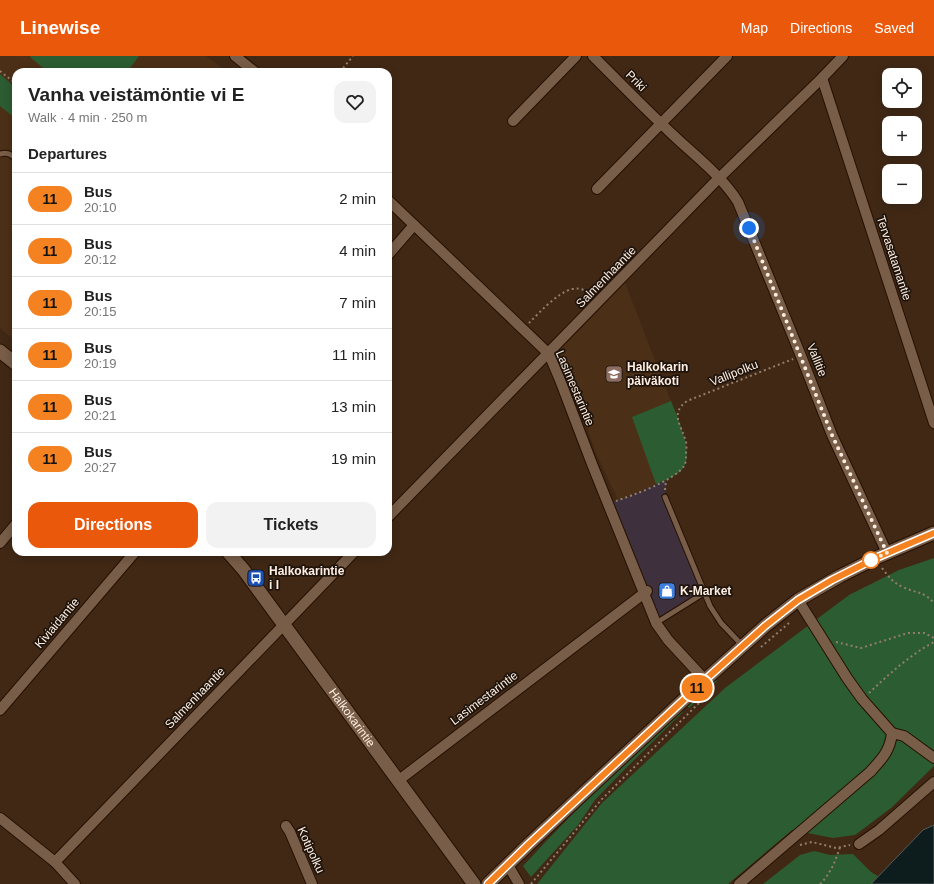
<!DOCTYPE html>
<html lang="en">
<head>
<meta charset="utf-8">
<style>
  body { margin:0; font-family:Helvetica,sans-serif; background:#f2f2f2; color:#222; height:100vh; display:flex; flex-direction:column; font-size:15px; white-space:nowrap }
  * { box-sizing:border-box; margin:0 }
  p { font-size:13px; color:#767676 }
  .icon { flex:none; width:22px; height:22px; fill:none; stroke:currentColor; stroke-width:2; stroke-linecap:round; stroke-linejoin:round }
  .map { position:relative; flex:1; overflow:hidden }
  .drawer { position:absolute; left:12px; top:12px; width:380px; height:488px; display:flex; flex-direction:column; background:#fff; border-radius:12px; box-shadow:0 2px 10px #0003 }
  .drawer>* { flex:none }
  .badge { padding:0 8px; border-radius:13px; font-size:14px; line-height:26px }
  .fabs { position:absolute; left:882px; top:12px; display:grid; gap:8px }
  .fabs a { display:grid; place-items:center; width:40px; height:40px; border-radius:8px; background:#fff; box-shadow:0 2px 10px #0003; font-size:20px }
  .you { position:absolute; width:20px; height:20px; margin:-10px; border:3px solid #fff; border-radius:50%; background:#1a73e8; box-shadow:0 0 0 6px #1a73e833 }
  .map>.badge { position:absolute; translate:-50% -50%; box-shadow:0 0 0 2px #fff }
  h2 { padding:0 16px; font-size:15px; line-height:36px }
  .round { display:grid; place-items:center; flex:none; width:42px; height:42px; border-radius:12px; background:#f2f2f2 }
  .summary { display:flex; align-items:center; justify-content:space-between; height:68px; padding:0 16px }
  h1 { font-size:19px; font-weight:700; line-height:30px }
  .primary-button { display:flex; gap:8px; margin-top:auto; padding:8px 16px }
  .primary-button a { flex:1; height:46px; border-radius:12px; background:#ea580c; color:#fff; font-size:16px; font-weight:700; line-height:46px; text-align:center }
  .primary-button a+a { background:#f2f2f2; color:#222 }
  ul { padding:0; list-style:none }
  li { display:flex; align-items:center; gap:12px; height:52px; padding:0 16px; border-top:1px solid #e0e0e0 }
  li div { flex:1 }
  li b { display:block; font-size:15px }
  li em { font-style:normal }
  li .badge { min-width:44px; font-weight:700; text-align:center }
  header { display:flex; align-items:center; gap:24px; box-sizing:border-box; height:56px; padding:0 20px; background:#ea580c; color:#fff }
  header strong { font-size:19px }
  nav { display:flex; gap:22px; margin-inline-start:auto; font-size:14px }
  .map>svg:first-child { display:block }
</style>
</head>
<body>
<header>
<strong>Linewise</strong>
<nav><a>Map</a><a>Directions</a><a>Saved</a></nav>
</header>
<div class="map">
<svg width="934" height="828" viewBox="0 0 934 828">
  <rect width="100%" height="100%" fill="#402815"/>
  <polygon fill="#3f303d" points="666,424 665,441 704,537 661,563 653,548 611,446 628,441"/>
  <g fill="#4c2f17">
    <polygon points="0,0 206,0 228,16 16,16 16,281 14,284 0,272"/>
    <polygon points="625,227 677,361 686,387 686,402 685,409 678,416 666,424 618,444 595,395 577,340 559,295"/>
  </g>
  <g fill="#2c5c31">
    <polygon points="31,0 139,0 127,16 48,16 30,1"/>
    <polygon points="0,18 16,32 16,63 0,50"/>
    <path d="M671 345C677 360 692 393 685 409 680 419 666 424 656 428L632 361Z"/>
    <polygon points="934,502 934,710 891,752 855,779 833,782 792,774 728,828 537,828 602,747 725,632 849,539 899,514"/>
    <polygon points="715,623 717,625 689,652 687,650"/>
    <path d="M682 654 683 656 626 712 595 744 578 769 531 821 523 810C573 755 627 705 682 654Z"/>
    <polygon points="814,795 830,799 853,798 871,816 878,820 871,828 763,828 800,799"/>
  </g>
  <polygon fill="#0d1d1e" stroke="#555c59" points="934,769 934,828 871,828 923,774"/>
  <g fill="none" stroke-linecap="round" stroke-linejoin="round">
    <defs>
      <g id="service">
        <path d="M0 98C7 96 11 98 16 103"/>
        <polyline points="665,441 710,550 721,567 742,589"/>
        <polyline points="656,567 704,537"/>
      </g>
      <g id="minor">
        <polyline points="235,0 255,16"/>
        <path d="M593 0C619 26 645 53 672 78 694 99 722 120 738 146L801 300 832 379 887 497"/>
        <polyline points="822,22 934,367"/>
        <polyline points="513,65 576,0"/>
        <polyline points="597,133 727,0"/>
        <polyline points="388,144 549,298 560,324 592,408 656,567 668,584 705,624"/>
        <polyline points="388,199 414,169"/>
        <polyline points="388,461 714,127 822,22 843,0"/>
        <polyline points="0,487 16,468"/>
        <polyline points="0,654 135,496"/>
        <polyline points="892,677 904,680 934,702"/>
        <polyline points="399,724 647,535"/>
        <polyline points="0,762 55,806 75,828"/>
        <polyline points="286,770 290,776 312,828"/>
        <polyline points="859,788 879,774 934,726"/>
        <polyline points="55,806 354,496"/>
        <polyline points="508,809 519,828"/>
        <path d="M739 828 870 716C882 703 890 695 892 677L862 643 847 622 798 544"/>
      </g>
      <g id="tertiary">
        <polyline points="0,295 16,308"/>
        <path id="s1" d="M228 496 243 513 474 828"/>
        <polyline points="488,828 528,789 705,624 765,570 798,544 840,520 878,501 934,477"/>
      </g>
    </defs>
    <use href="#service" stroke="#261001" stroke-width="7"/>
    <use href="#minor" stroke="#261001" stroke-width="12"/>
    <use href="#tertiary" stroke="#261001" stroke-width="15"/>
    <g stroke="#927e6e" stroke-width="2" stroke-dasharray="2 3" stroke-linecap="butt">
      <polyline points="0,15 16,28"/>
      <polyline points="340,16 353,0"/>
      <path d="M529 267C540 256 557 237 572 233 580 231 587 235 593 239"/>
      <polyline points="665,434 666,425"/>
      <path d="M616 445C633 439 674 425 684 410 686 407 686 402 686 399 686 395 687 390 686 386 682 370 669 358 687 345L793 303"/>
      <path d="M882 512C888 520 893 527 903 531 917 538 922 534 934 547"/>
      <polyline points="836,586 861,592 908,577 924,577 934,582"/>
      <polyline points="761,591 789,567"/>
      <path d="M869 637C889 618 910 599 934 586"/>
      <polyline points="800,789 812,786 836,792 850,789"/>
      <polyline points="531,828 601,744 700,646"/>
      <path d="M820 828C830 819 836 804 840 791"/>
    </g>
    <use href="#service" stroke="#785d48" stroke-width="5"/>
    <use href="#minor" stroke="#785d48" stroke-width="10"/>
    <use href="#tertiary" stroke="#785d48" stroke-width="13"/>
  </g>
  <g fill="none" stroke-linecap="round" stroke-linejoin="round">
    <defs>
      <polyline id="line" points="488,828 528,789 705,624 765,570 798,544 832,524 878,501 934,477"/>
    </defs>
    <use href="#line" stroke="#fff" stroke-width="9"/>
    <use href="#line" stroke="#f58220" stroke-width="6"/>
    <polyline stroke="#feeee2" stroke-width="4" stroke-dasharray="0 7.2" points="749,172 832,379 887,497 865,507 871,504"/>
  </g>
  <defs>
    <symbol id="school-square" viewBox="-11 -11 22 22"><rect x="-9" y="-9" width="18" height="18" rx="4" fill="#8d6e63" stroke="#1f140c"/><path d="M0-5L7-2L0 1L-7-2ZM-4 1L0 2.5L4 1V4Q0 6-4 4Z" fill="#fff"/></symbol>
    <symbol id="bus-square" viewBox="-11 -11 22 22"><rect x="-9" y="-9" width="18" height="18" rx="4" fill="#1a4fb4" stroke="#1f140c"/><path d="M-5-6H5V4H4V6H2V4H-2V6H-4V4H-5ZM-3.5-4V0h7V-4ZM-3.5 1.2v1.5H-2V1.2ZM2 1.2v1.5H3.5V1.2Z" fill="#fff"/></symbol>
    <symbol id="shop-square" viewBox="-11 -11 22 22"><rect x="-9" y="-9" width="18" height="18" rx="4" fill="#3f7fe0" stroke="#1f140c"/><path d="M-5-2.5h2.3a2.7 3.5 0 0 1 5.4 0H5L5.5 6h-11ZM-1.5-2.5h3a1.5 2.3 0 0 0-3 0Z" fill="#fff"/></symbol>
  </defs>
  <g fill-rule="evenodd">
    <use href="#school-square" x="604" y="308" width="20" height="20"/>
    <use href="#bus-square" x="246" y="512" width="20" height="20"/>
    <use href="#shop-square" x="657" y="525" width="20" height="20"/>
  </g>
  <circle fill="#fff" stroke="#f58220" stroke-width="2" cx="871" cy="504" r="8"/>
  <g text-anchor="middle" dominant-baseline="central" stroke-width="3.5" stroke-linejoin="round" paint-order="stroke">
    <g font-size="12" fill="#feeee2" stroke="#1f140c">
      <text transform="translate(636 25) rotate(45)">Priki</text>
      <text transform="translate(894 202) rotate(72)">Tervasatamantie</text>
      <text transform="translate(606 221) rotate(-46)">Salmenhaantie</text>
      <text transform="translate(817 304) rotate(68)">Vallitie</text>
      <text transform="translate(734 317) rotate(-22)">Vallipolku</text>
      <text transform="translate(575 332) rotate(67)">Lasimestarintie</text>
      <text transform="translate(57 567) rotate(-50)">Kiviaidantie</text>
      <text transform="translate(195 642) rotate(-46)">Salmenhaantie</text>
      <text transform="translate(484 642) rotate(-37)">Lasimestarintie</text>
      <text stroke="none"><textPath href="#s1" startOffset="207">Halkokarintie</textPath></text>
      <text transform="translate(311 794) rotate(66)">Kotipolku</text>
    </g>
    <g font-size="12" font-weight="bold" fill="#feeee2" stroke="#1f140c" text-anchor="start">
      <text x="627" y="311">Halkokarin<tspan x="627" dy="14">päiväkoti</tspan></text>
      <text x="269" y="515">Halkokarintie<tspan x="269" dy="14">i I</tspan></text>
      <text x="680" y="535">K-Market</text>
    </g>
  </g>
</svg>
<div class="fabs">
<a><svg class="icon" aria-label="locate" viewBox="0 0 24 24"><circle cx="12" cy="12" r="6"/><path d="M12 2v4M12 18v4M2 12h4M18 12h4"/></svg></a>
<a>+</a>
<a>−</a>
</div>
<div class="you" style="left:749px;top:172px"></div>
<b class="badge" style="left:697px;top:632px;background:#f58220;color:#111">11</b>
<section class="drawer">
<div class="summary"><div><h1>Vanha veistämöntie vi E</h1><p>Walk · 4 min · 250 m</p></div><a class="round"><svg class="icon" aria-label="heart" viewBox="0 0 24 24"><path d="M12 20l-8-8c-3-5 5-10 8-4 3-6 11-1 8 4z"/></svg></a></div>
<h2>Departures</h2>
<ul>
<li><span class="badge" style="background:#f58220;color:#111">11</span><div><b>Bus</b><p>20:10</p></div><em>2 min</em></li>
<li><span class="badge" style="background:#f58220;color:#111">11</span><div><b>Bus</b><p>20:12</p></div><em>4 min</em></li>
<li><span class="badge" style="background:#f58220;color:#111">11</span><div><b>Bus</b><p>20:15</p></div><em>7 min</em></li>
<li><span class="badge" style="background:#f58220;color:#111">11</span><div><b>Bus</b><p>20:19</p></div><em>11 min</em></li>
<li><span class="badge" style="background:#f58220;color:#111">11</span><div><b>Bus</b><p>20:21</p></div><em>13 min</em></li>
<li><span class="badge" style="background:#f58220;color:#111">11</span><div><b>Bus</b><p>20:27</p></div><em>19 min</em></li>
</ul>
<div class="primary-button"><a>Directions</a><a>Tickets</a></div>
</section>
</div>
</body>
</html>
